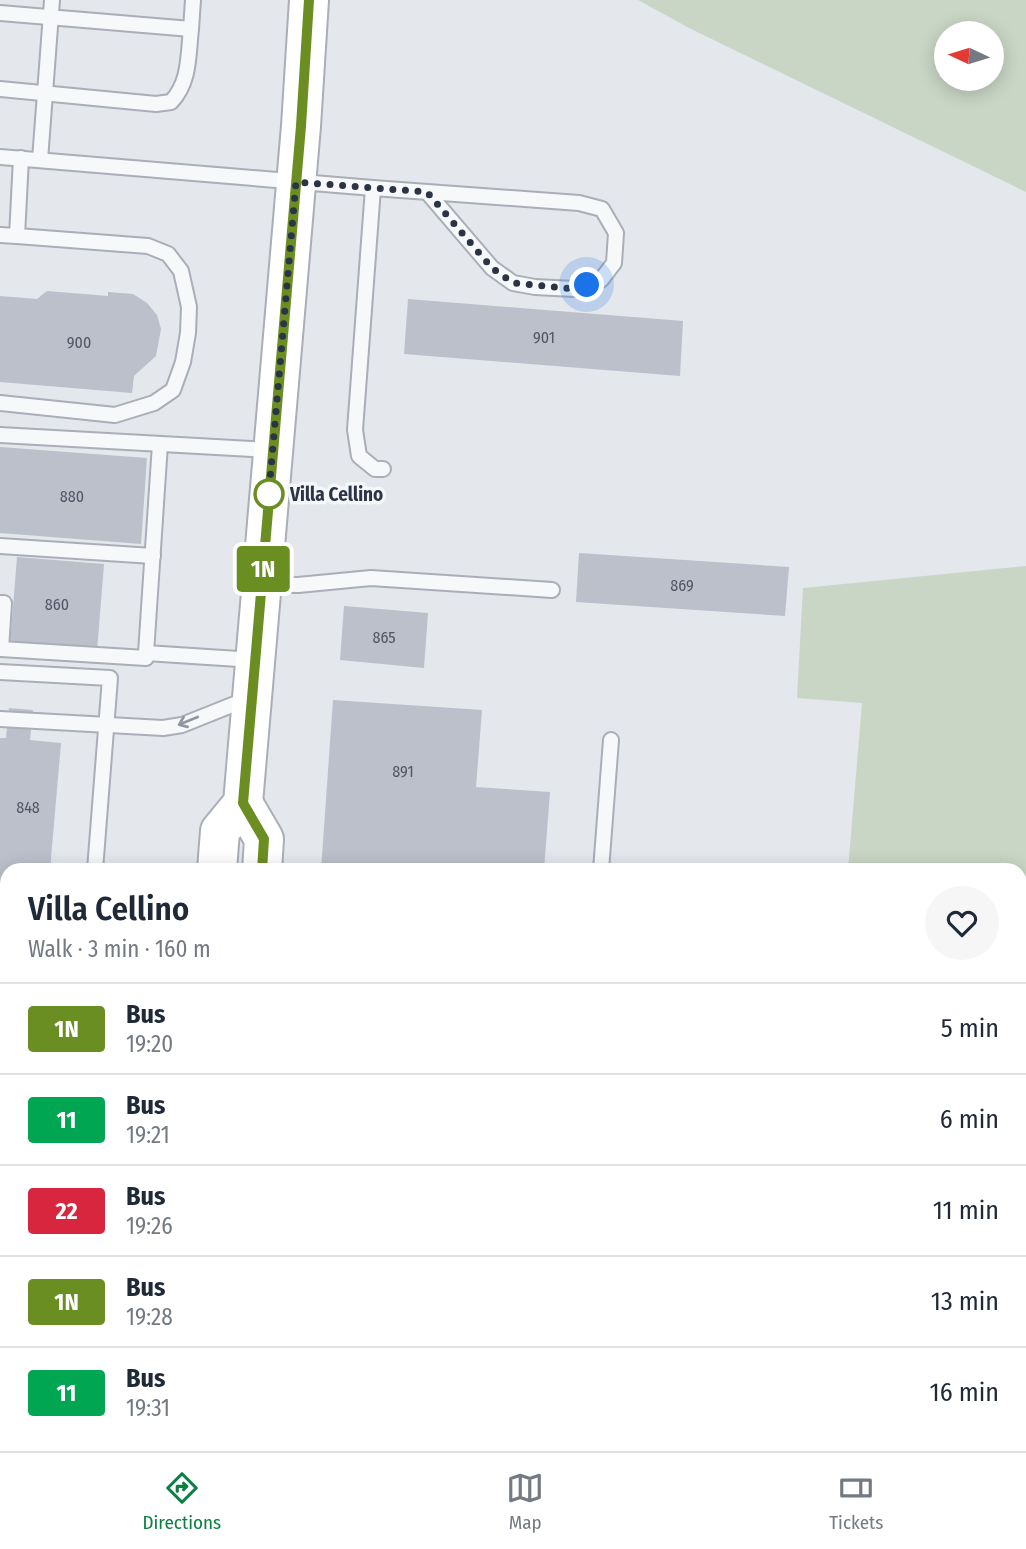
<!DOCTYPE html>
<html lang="en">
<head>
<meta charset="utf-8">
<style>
  body { margin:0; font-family:"Fira Sans Condensed",sans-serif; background:#f6f6f7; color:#1f2937; height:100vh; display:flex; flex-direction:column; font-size:26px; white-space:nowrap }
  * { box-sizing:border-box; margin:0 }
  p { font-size:23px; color:#747a83 }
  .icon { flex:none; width:38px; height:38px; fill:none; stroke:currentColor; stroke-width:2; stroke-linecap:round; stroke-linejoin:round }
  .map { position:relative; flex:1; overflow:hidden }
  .drawer { position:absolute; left:0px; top:863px; width:1027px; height:590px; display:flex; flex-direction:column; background:#fff; border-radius:21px 21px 0 0; box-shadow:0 4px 18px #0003 }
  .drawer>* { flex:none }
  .badge { padding:0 14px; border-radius:5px; font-size:24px; line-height:46px }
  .needle { width:46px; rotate:274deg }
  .fabs { position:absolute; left:934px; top:21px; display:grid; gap:14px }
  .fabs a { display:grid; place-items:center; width:70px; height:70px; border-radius:50%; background:#fff; box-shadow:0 4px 18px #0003; font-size:35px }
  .you { position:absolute; width:35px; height:35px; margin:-18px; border:5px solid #fff; border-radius:50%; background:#1a73e8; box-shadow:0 0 0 10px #1a73e833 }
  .map>.badge { position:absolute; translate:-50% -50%; box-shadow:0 0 0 4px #fff }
  .round { display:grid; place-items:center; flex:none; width:74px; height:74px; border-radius:37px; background:#f6f6f7 }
  .headline { display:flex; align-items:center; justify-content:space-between; height:119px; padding:0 28px }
  h1 { font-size:33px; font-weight:600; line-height:52px }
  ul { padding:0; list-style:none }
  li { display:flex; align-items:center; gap:21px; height:91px; padding:0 28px; border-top:2px solid #e0e1e3 }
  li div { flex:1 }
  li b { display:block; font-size:26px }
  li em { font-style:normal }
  li .badge { min-width:77px; font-weight:700; text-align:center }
  .menu { display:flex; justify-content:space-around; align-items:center; height:98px; border-top:2px solid #e0e1e3; background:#fff; font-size:19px; color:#747a83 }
  .menu a { display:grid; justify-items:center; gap:4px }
  .menu .on { color:#0b8043 }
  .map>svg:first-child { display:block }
</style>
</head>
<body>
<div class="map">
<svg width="1026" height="1451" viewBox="0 0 1026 1451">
  <rect width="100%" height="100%" fill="#e4e7ec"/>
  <g fill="#c9d6c5" fill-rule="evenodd">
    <path d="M638 0H1026V192L689 28ZM947 33H992V79H947Z"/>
    <polygon points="1026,566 1026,1451 903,1451 903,1446 1020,1446 1020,870 848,870 862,703 797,698 803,588"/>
  </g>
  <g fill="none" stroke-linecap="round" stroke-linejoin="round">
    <polyline stroke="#9fb4cc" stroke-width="8" points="1020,1363 1026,1363"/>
  </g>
  <g fill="#bbc0ca">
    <polygon points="47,291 108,296 108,292 133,294 147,303 157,315 161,329 156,356 134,376 132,393 0,382 0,296 37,299"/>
    <polygon points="408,299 683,321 680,376 404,354"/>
    <polygon points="0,447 147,458 141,544 0,533"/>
    <polygon points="579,553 789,567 785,616 576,602"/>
    <polygon points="17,557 104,564 97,651 10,644"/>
    <polygon points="344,606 428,613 424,668 340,660"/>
    <polygon points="333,700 482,710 476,787 550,792 544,870 321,870"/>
    <polygon points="9,708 33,710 30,740 61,743 50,870 7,870 7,896 0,896 0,738 6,738"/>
    <rect x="0" y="1090" width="7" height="97"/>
    <polygon points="0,1256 7,1256 7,1446 41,1446 40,1451 0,1451"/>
  </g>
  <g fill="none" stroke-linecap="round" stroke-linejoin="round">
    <defs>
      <g id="service">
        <polyline points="0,13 191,29 193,0"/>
        <path d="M0 89 156 104 171 102C190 82 188 56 191 29"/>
        <polyline points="0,157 373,188 579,203 602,209 616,233 614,263 601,280 574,289 535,287 513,283 492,268 427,192"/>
        <polyline points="40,160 52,0"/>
        <polyline points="373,188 355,430 359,456 375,469 383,469"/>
        <polyline points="0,235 17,236 21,158"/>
        <polyline points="0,403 115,415 154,403 173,390 183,362 188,333 189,307 181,271 168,254 148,246 17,236"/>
        <polyline points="0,435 271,450"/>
        <polyline points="160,444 146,653 254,660"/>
        <polyline points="0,546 153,556"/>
        <polyline points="264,584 298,585 371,578 552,590"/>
        <polyline points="0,603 4,603 1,649 146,658 146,653"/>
        <polyline points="0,672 110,678 95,870"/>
        <polyline points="0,719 163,728 182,725 247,699"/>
        <polyline points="601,870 611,740"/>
        <polyline points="0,943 7,943"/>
        <polyline points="0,1217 7,1217"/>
        <polyline points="535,1446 537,1451"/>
        <polyline points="70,1451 70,1446"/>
      </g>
      <polyline id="tertiary" points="0,1041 7,1041"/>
      <g id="secondary">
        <polyline points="243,803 264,839 262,870"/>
        <polyline points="217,870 220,831 243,803 301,126 309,0"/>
        <polyline points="191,1451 191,1446"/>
      </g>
    </defs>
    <use href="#service" stroke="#a9aeb7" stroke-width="18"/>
    <use href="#tertiary" stroke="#a9aeb7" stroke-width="38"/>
    <use href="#secondary" stroke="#a9aeb7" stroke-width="42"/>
    <use href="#service" stroke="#f7f8fa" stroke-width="14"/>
    <use href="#tertiary" stroke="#f7f8fa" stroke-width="35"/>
    <use href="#secondary" stroke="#fff" stroke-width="38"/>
  </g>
  <defs><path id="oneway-shaft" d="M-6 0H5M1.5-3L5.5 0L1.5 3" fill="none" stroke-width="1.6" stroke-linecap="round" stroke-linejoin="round" transform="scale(1.75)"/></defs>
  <use stroke="#9196a0" href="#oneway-shaft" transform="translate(188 721) rotate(158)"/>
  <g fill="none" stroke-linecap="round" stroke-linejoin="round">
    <defs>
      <polyline id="line" points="262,870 264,839 243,803 301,126 309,0"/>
    </defs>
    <use href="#line" stroke="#fff" stroke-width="16"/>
    <use href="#line" stroke="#6b8e23" stroke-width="10"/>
    <polyline stroke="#2b3445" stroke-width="7" stroke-dasharray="0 12.6" points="269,494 268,503 296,182 427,192 492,268 513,283 574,289 587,285"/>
  </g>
  <circle fill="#fff" stroke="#6b8e23" stroke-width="3.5" cx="269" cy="494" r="14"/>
  <g text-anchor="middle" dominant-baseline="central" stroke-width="7" stroke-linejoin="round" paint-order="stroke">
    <g font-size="16" fill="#4f5766">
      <text x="544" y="337">901</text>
      <text x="79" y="342">900</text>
      <text x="72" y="496">880</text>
      <text x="682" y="585">869</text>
      <text x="57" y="604">860</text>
      <text x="384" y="637">865</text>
      <text x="403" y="771">891</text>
      <text x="28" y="807">848</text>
    </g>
    <g font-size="19" font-weight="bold" fill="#2b3445" stroke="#f4f6f9" text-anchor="start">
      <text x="290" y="494">Villa Cellino</text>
    </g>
  </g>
</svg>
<div class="fabs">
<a><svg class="needle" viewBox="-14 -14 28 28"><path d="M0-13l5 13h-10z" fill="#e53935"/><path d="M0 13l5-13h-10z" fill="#747a83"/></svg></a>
</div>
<div class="you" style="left:587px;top:285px"></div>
<b class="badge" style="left:263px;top:569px;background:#6b8e23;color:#fff">1N</b>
<section class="drawer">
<div class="headline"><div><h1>Villa Cellino</h1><p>Walk · 3 min · 160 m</p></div><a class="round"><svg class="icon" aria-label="heart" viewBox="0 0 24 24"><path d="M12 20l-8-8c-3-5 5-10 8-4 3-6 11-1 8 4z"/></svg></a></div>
<ul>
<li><span class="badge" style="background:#6b8e23;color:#fff">1N</span><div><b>Bus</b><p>19:20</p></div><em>5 min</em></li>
<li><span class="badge" style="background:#00a651;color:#fff">11</span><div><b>Bus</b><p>19:21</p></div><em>6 min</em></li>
<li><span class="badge" style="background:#d7263d;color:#fff">22</span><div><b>Bus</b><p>19:26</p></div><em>11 min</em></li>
<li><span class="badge" style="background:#6b8e23;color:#fff">1N</span><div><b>Bus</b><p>19:28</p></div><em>13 min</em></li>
<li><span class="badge" style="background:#00a651;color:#fff">11</span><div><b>Bus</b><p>19:31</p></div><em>16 min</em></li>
</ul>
</section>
</div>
<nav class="menu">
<a class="on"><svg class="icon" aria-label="directions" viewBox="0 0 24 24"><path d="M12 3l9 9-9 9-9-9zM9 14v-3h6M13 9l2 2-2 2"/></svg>Directions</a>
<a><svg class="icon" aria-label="map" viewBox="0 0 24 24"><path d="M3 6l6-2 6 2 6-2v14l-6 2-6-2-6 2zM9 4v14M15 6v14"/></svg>Map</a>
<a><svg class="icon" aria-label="tickets" viewBox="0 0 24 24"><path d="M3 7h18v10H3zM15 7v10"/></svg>Tickets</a>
</nav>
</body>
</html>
